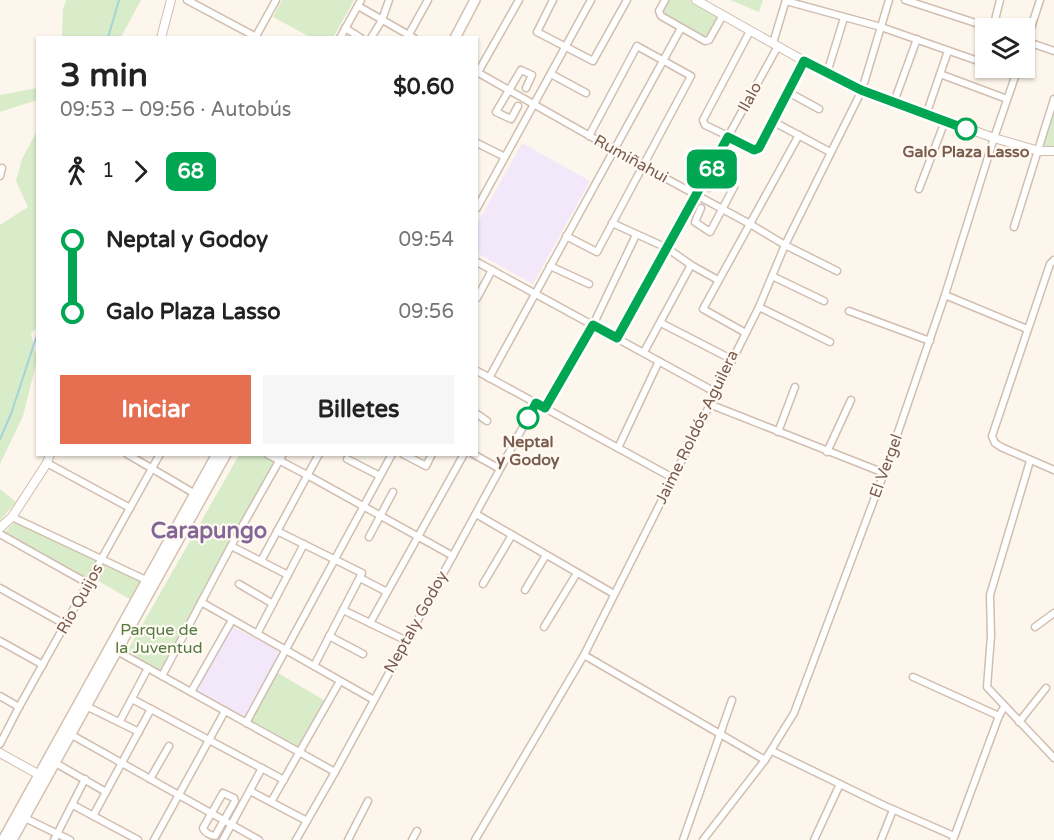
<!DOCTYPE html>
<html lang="es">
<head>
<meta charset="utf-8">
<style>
  body { margin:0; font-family:"Varela Round",sans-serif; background:#f6f6f6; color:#222; height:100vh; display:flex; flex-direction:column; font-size:22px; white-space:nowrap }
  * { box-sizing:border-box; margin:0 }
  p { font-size:20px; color:#767676 }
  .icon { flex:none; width:33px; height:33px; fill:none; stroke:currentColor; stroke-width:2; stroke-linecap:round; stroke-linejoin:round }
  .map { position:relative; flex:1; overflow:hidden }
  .drawer { position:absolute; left:36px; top:36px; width:442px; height:420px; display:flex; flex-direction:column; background:#fff; border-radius:0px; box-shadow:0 2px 4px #0004 }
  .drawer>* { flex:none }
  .badge { padding:0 12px; border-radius:9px; font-size:21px; line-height:39px }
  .fabs { position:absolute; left:975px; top:18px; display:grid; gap:12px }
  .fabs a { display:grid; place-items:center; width:60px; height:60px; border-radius:0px; background:#fff; box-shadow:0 2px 4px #0004; font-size:30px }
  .map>.badge { position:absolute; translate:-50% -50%; box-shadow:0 0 0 3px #fff }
  .legs { display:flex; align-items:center; gap:9px; height:66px; padding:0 24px; font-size:20px }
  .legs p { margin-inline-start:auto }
  .summary { display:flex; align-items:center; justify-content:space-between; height:102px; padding:0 24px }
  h1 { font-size:33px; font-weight:800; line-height:45px }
  .primary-button { display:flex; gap:12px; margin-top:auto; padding:12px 24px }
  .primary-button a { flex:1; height:69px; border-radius:0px; background:#e76f51; color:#fff; font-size:24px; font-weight:800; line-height:69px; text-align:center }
  .primary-button a+a { background:#f6f6f6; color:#222 }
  ul { padding:0 24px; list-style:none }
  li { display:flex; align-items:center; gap:21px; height:72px; font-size:22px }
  li i { display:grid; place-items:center; width:9px; height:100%; margin:0 8px; background:currentColor }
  li i::after { content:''; width:15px; height:15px; margin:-8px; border:4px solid; border-radius:50%; background:#fff }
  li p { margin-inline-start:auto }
  li:first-child i { background:linear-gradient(#0000 50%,currentColor 0) }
  li:last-child i { background:linear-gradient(currentColor 50%,#0000 0) }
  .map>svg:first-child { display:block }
</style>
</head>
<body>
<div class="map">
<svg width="1054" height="840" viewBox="0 0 1054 840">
  <rect width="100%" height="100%" fill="#fdf6ec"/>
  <g fill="#f3e8fa">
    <polygon points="522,143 590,181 533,284 477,253 477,224"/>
    <polygon points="230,625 276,649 279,654 243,719 193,692"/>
  </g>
  <g fill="#d8ecc9">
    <polygon points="66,0 141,0 121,37 62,37 63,9"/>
    <polygon points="282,0 354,0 333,38 310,37 273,17"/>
    <polygon points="667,0 690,0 720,17 707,40 660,13"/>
    <polygon points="730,0 763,0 759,12"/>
    <polygon points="37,88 37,100 0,112 0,95"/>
    <polygon points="1054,102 1054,147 1040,148"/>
    <polygon points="37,131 38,327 31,333 37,360 23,416 0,464 0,225 28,207 16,181 22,159"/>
    <polygon points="239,455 280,455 166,675 126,653"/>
    <polygon points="0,489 16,502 0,521"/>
    <polygon points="15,522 98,560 86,580 3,534"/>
    <polygon points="104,563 143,582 133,601 95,579"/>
    <polygon points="275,671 327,702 300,751 249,723"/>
  </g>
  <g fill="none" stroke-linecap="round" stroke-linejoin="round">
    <g stroke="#a5d3da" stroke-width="2">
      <polyline points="108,38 119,0"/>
      <polyline points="0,439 11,414 38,332"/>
    </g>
    <defs>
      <g id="minor">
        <polyline points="187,0 258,38"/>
        <polyline points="553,0 537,32 593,61 627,0"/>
        <polyline points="665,0 659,11 661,16 705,41 709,40 723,15"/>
        <polyline points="905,0 991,28"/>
        <polyline points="786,1 881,27 981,62 986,50"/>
        <polyline points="358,6 414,38"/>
        <polyline points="345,28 361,38"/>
        <polyline points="993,28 1000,0"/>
        <polyline points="750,31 703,120 705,125 757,150 804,61"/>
        <polyline points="408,36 428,0"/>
        <polyline points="255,38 276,0"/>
        <polyline points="340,38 361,0"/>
        <polyline points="371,38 382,20 389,0"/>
        <polyline points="1025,41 1054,51"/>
        <polyline points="773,43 786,0"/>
        <polyline points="1024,49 1040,0"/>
        <polyline points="477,72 641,165 750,224 785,245 837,271"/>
        <polyline points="827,73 844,18"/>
        <polyline points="477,74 519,0"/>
        <polyline points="551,74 586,93"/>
        <polyline points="940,74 1007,99"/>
        <polyline points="788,92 819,109"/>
        <polyline points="894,102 917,39"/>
        <polyline points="518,106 511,119 496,112 521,70 532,75 526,88"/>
        <polyline points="926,115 948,51"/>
        <polyline points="772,121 830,152"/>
        <polyline points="477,143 505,157"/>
        <polyline points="0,176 2,168"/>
        <polyline points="919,189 945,121"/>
        <polyline points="477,208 591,0"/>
        <polyline points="701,208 695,222 710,232 734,187 715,179 709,188"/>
        <polyline points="612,223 667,248 691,265 718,280"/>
        <polyline points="1014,227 1054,99"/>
        <polyline points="566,236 597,252 691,76 637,46 589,136"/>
        <polyline points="1054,260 1050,264 992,436 995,443 1001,447 1054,470"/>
        <polyline points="477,262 715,392"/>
        <polyline points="550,266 589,284"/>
        <polyline points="772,276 824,301"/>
        <polyline points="945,295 1027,329"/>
        <polyline points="477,298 492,270"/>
        <polyline points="759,307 830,342"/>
        <polyline points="849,311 930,341"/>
        <polyline points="661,323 731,359"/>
        <polyline points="744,332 703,309 799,135"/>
        <polyline points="617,338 778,46"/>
        <polyline points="644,352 691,265"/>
        <polyline points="477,371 673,478"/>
        <polyline points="489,378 681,28"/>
        <polyline points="709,404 884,473"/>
        <polyline points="545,408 593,325 636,235"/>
        <polyline points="477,414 487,421"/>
        <polyline points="778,432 795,387"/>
        <polyline points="618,448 659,361"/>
        <polyline points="827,452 851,400"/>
        <polyline points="127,454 197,495"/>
        <polyline points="267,454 307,475 453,556"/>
        <polyline points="403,454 426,466 432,454"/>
        <polyline points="473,454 500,469"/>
        <polyline points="347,459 380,476"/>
        <polyline points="1030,461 990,595 991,636 987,687 1054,758"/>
        <polyline points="47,463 130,508"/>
        <polyline points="476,514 614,594"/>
        <polyline points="12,517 150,582"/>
        <polyline points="277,531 362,573 314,666"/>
        <polyline points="0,534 89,584"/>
        <polyline points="369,537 393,492"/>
        <polyline points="231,546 288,575"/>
        <polyline points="261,561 319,454"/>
        <polyline points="360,578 387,592"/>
        <polyline points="239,584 273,604"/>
        <polyline points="483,584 512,535"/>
        <polyline points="0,588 66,625"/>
        <polyline points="525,590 546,555"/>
        <polyline points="201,602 374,700"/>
        <polyline points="343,610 407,641"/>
        <polyline points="370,623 464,454"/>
        <polyline points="544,627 577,573"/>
        <polyline points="1035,627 1054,613"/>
        <polyline points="257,634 304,544"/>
        <polyline points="329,636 363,654"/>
        <polyline points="0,641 43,665"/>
        <polyline points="117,651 335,772"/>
        <polyline points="584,655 765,760"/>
        <polyline points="162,676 231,546 283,454"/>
        <polyline points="913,677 999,716"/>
        <polyline points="191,692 232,620"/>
        <polyline points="0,696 19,707"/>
        <polyline points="132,699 284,780"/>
        <polyline points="86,706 139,732"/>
        <polyline points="120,721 148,668"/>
        <polyline points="1019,722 1046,688"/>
        <polyline points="246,723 392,454"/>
        <polyline points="70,734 259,840"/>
        <polyline points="0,744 19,707 160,454"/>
        <polyline points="772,751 883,805 954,836"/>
        <polyline points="52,761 106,792"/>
        <polyline points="150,779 169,746"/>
        <polyline points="250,791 307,821"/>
        <path d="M223 793 234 798 235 801 215 836C211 836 204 832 203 828Z"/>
        <polyline points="271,802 340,681"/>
        <polyline points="73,805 138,840"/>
        <polyline points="93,816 151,709"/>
        <polyline points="25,818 70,840"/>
        <polyline points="54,840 85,779"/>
        <polyline points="154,840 225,711"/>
        <polyline points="223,840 262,768"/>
        <polyline points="296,840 335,772 536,403"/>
        <polyline points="348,840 368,801"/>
        <polyline points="412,840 417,831"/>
        <polyline points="475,840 584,655 759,307 785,245 862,90 889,0"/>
        <polyline points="683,840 732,700"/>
        <polyline points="703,840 765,760 794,713 884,473 945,295 994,138 1018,68"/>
        <polyline points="814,840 840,784"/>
        <polyline points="881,840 893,810"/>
        <polyline points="953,840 999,716 1004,707"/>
      </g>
      <g id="tertiary">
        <polyline points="696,0 804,61 862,90 994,138 1039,151 1054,151"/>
        <polyline points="161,38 171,0"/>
        <polyline points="0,528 12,517 47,463 50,454"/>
        <polyline points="0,753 43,777"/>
      </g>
      <g id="secondary">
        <polyline points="455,38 475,0"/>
        <polyline points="3,840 217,454"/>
        <polyline points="12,840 226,454"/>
      </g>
    </defs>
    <use href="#minor" stroke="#d1beb0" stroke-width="9"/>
    <use href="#tertiary" stroke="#d1beb0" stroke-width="10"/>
    <use href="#secondary" stroke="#d6c0b0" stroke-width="12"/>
    <use href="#minor" stroke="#fff" stroke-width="6"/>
    <use href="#tertiary" stroke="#fff" stroke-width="8"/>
    <use href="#secondary" stroke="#fff" stroke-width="9"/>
  </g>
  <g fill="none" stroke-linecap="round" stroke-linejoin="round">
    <defs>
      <polyline id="line-1" points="528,418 536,403 545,408 593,325 617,338 728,137 754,150 759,148 804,61 861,90 966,129"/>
    </defs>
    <use href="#line-1" stroke="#fff" stroke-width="14"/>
    <use href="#line-1" stroke="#00a651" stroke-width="9"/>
  </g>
  <g fill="#fff" stroke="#00a651" stroke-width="3">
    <circle cx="966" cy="129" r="10"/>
    <circle cx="528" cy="418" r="10"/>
  </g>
  <g text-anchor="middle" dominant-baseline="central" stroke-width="4.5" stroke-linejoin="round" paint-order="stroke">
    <g font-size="16" fill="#7a5c4d" stroke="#fffaf3">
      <text transform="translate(750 97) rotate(-61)">Ilalo</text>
      <text transform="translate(631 159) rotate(29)">Rumiñahui</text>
      <text transform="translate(697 427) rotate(-64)">Jaime Roldós Aguilera</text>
      <text transform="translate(886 466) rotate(-70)">El Vergel</text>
      <text transform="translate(80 599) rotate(-61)">Río Quijos</text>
      <text transform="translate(416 622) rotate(-61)">Neptaly Godoy</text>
    </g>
    <g font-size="16" font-weight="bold" fill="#7a5c4d" stroke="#fffaf3">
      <text x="966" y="152">Galo Plaza Lasso</text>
      <text x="528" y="442">Neptal<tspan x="528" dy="18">y Godoy</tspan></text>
    </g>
    <g font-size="16" fill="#537a41" stroke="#fffaf3">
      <text x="159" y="630">Parque de<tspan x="159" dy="18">la Juventud</tspan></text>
    </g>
    <g font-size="22" font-weight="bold" fill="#846695" stroke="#fffaf3">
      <text x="209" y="531">Carapungo</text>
    </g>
  </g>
</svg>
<div class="fabs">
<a><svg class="icon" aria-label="layers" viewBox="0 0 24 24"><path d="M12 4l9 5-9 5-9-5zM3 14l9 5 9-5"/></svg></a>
</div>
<b class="badge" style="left:712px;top:169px;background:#00a651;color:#fff">68</b>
<section class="drawer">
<div class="summary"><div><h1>3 min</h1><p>09:53 – 09:56 · Autobús</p></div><b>$0.60</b></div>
<div class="legs"><svg class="icon" aria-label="walk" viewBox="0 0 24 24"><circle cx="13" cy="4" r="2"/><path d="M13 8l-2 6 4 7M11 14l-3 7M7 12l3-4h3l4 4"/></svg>1<svg class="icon" aria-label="forward" viewBox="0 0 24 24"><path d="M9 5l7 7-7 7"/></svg><b class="badge" style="background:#00a651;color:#fff">68</b></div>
<ul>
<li><i style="color:#00a651"></i><b>Neptal y Godoy</b><p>09:54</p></li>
<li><i style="color:#00a651"></i><b>Galo Plaza Lasso</b><p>09:56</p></li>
</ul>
<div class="primary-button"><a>Iniciar</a><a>Billetes</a></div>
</section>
</div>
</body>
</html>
